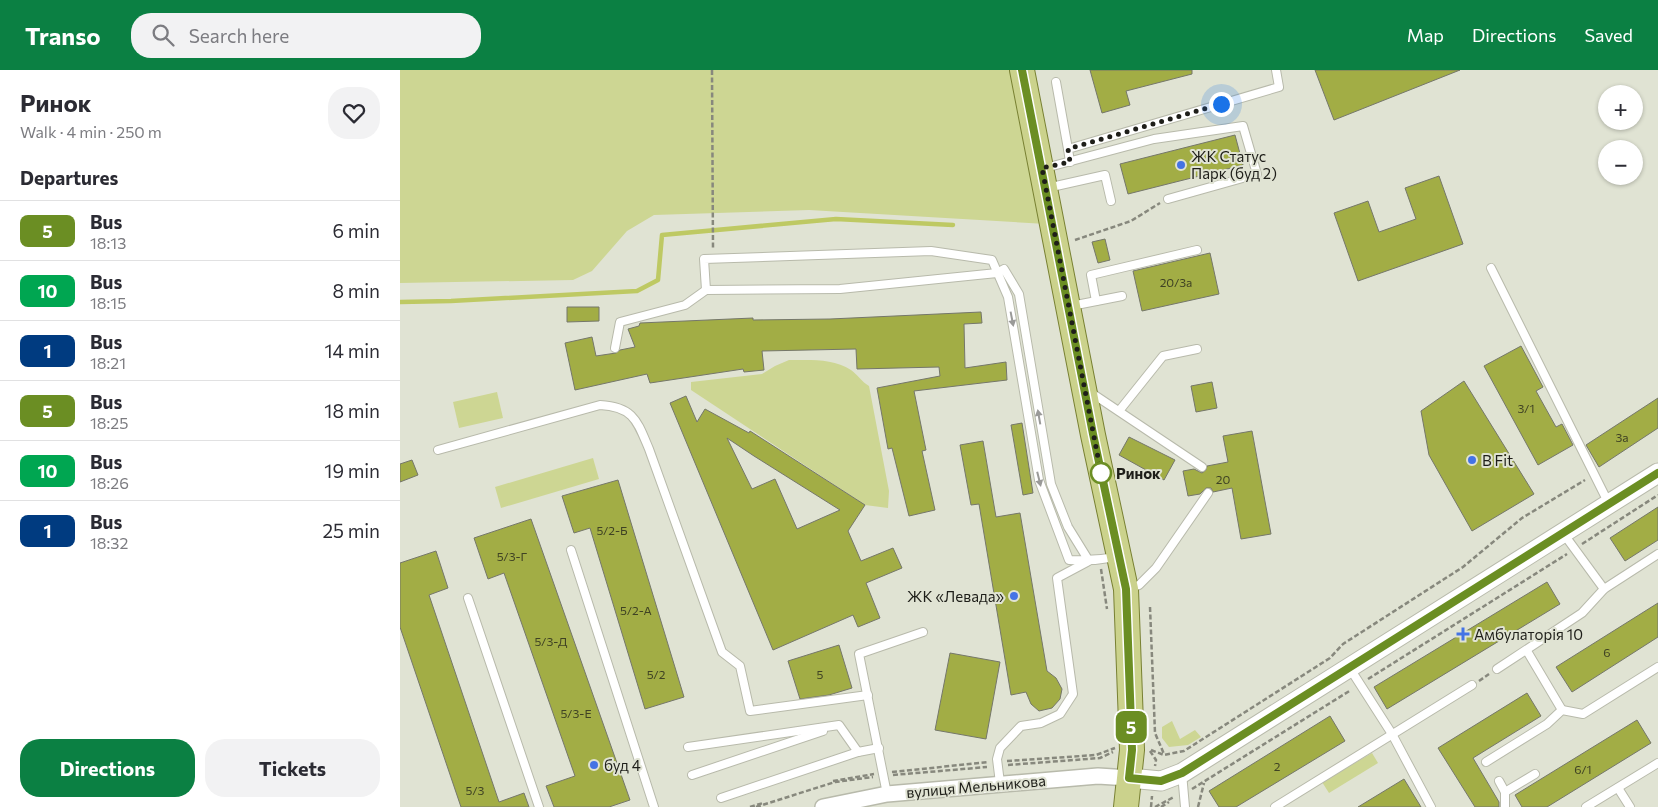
<!DOCTYPE html>
<html lang="en">
<head>
<meta charset="utf-8">
<style>
  body { margin:0; font-family:Commissioner,sans-serif; background:#f2f2f3; color:#2b2b33; height:100vh; display:flex; flex-direction:column; font-size:19px; white-space:nowrap }
  * { box-sizing:border-box; margin:0 }
  p { font-size:16px; color:#7c7c81 }
  .icon { flex:none; width:28px; height:28px; fill:none; stroke:currentColor; stroke-width:2; stroke-linecap:round; stroke-linejoin:round }
  .map { position:relative; flex:1; overflow:hidden }
  .side { display:flex; flex-direction:column; background:#fff; width:400px }
  .side>* { flex:none }
  .badge { padding:0 10px; border-radius:8px; font-size:18px; line-height:32px }
  .controls { position:absolute; left:1198px; top:15px; display:grid; gap:10px }
  .controls a { display:grid; place-items:center; width:45px; height:45px; border-radius:50%; background:#fff; box-shadow:0 1px 4px #0004; font-size:25px }
  .you { position:absolute; width:25px; height:25px; margin:-12px; border:4px solid #fff; border-radius:50%; background:#1a73e8; box-shadow:0 0 0 8px #1a73e833 }
  .map>.badge { position:absolute; translate:-50% -50%; box-shadow:0 0 0 2px #fff }
  h2 { padding:0 20px; font-size:19px; line-height:45px }
  .round { display:grid; place-items:center; flex:none; width:52px; height:52px; border-radius:20px; background:#f2f2f3 }
  .overview { display:flex; align-items:center; justify-content:space-between; height:85px; padding:0 20px }
  h1 { font-size:24px; font-weight:700; line-height:38px }
  .button { display:flex; gap:10px; margin-top:auto; padding:10px 20px }
  .button a { flex:1; height:58px; border-radius:20px; background:#0b8043; color:#fff; font-size:20px; font-weight:700; line-height:58px; text-align:center }
  .button a+a { background:#f2f2f3; color:#2b2b33 }
  ul { padding:0; list-style:none }
  li { display:flex; align-items:center; gap:15px; height:60px; padding:0 20px; border-top:1px solid #e1e1e2 }
  li div { flex:1 }
  li b { display:block; font-size:19px }
  li em { font-style:normal }
  li .badge { min-width:55px; font-weight:700; text-align:center }
  header { display:flex; align-items:center; gap:30px; box-sizing:border-box; height:70px; padding:0 25px; background:#0b8043; color:#fff }
  header strong { font-size:24px }
  nav { display:flex; gap:28px; margin-inline-start:auto; font-size:18px }
  .search { width:350px; height:45px; background:#f2f2f3; display:flex; align-items:center; gap:12px; box-sizing:border-box; padding:0 18px; border-radius:20px; color:#7c7c81; font-size:19px }
  main { display:flex; flex:1; min-height:0 }
  .map>svg:first-child { display:block }
</style>
</head>
<body>
<header>
<strong>Transo</strong>
<div class="search"><svg class="icon" aria-label="search" viewBox="0 0 24 24"><circle cx="10" cy="10" r="6"/><path d="M15 15l6 6"/></svg>Search here</div>
<nav><a>Map</a><a>Directions</a><a>Saved</a></nav>
</header>
<main>
<section class="side">
<div class="overview"><div><h1>Ринок</h1><p>Walk · 4 min · 250 m</p></div><a class="round"><svg class="icon" aria-label="heart" viewBox="0 0 24 24"><path d="M12 20l-8-8c-3-5 5-10 8-4 3-6 11-1 8 4z"/></svg></a></div>
<h2>Departures</h2>
<ul>
<li><span class="badge" style="background:#6b8e23;color:#fff">5</span><div><b>Bus</b><p>18:13</p></div><em>6 min</em></li>
<li><span class="badge" style="background:#00a651;color:#fff">10</span><div><b>Bus</b><p>18:15</p></div><em>8 min</em></li>
<li><span class="badge" style="background:#003b80;color:#fff">1</span><div><b>Bus</b><p>18:21</p></div><em>14 min</em></li>
<li><span class="badge" style="background:#6b8e23;color:#fff">5</span><div><b>Bus</b><p>18:25</p></div><em>18 min</em></li>
<li><span class="badge" style="background:#00a651;color:#fff">10</span><div><b>Bus</b><p>18:26</p></div><em>19 min</em></li>
<li><span class="badge" style="background:#003b80;color:#fff">1</span><div><b>Bus</b><p>18:32</p></div><em>25 min</em></li>
</ul>
<div class="button"><a>Directions</a><a>Tickets</a></div>
</section>
<div class="map">
<svg width="1258" height="737" viewBox="0 0 1258 737">
  <rect width="100%" height="100%" fill="#e0e3d3"/>
  <g fill="#cdd693">
    <polygon points="0,0 615,0 646,154 409,140 254,145 227,161 192,201 173,210 0,213"/>
    <path d="M389 290C410 290 433 288 451 300 457 304 462 312 469 316L489 421 488 438 465 435 291 320V312L362 304 375 296Z"/>
    <polygon points="97,322 103,348 59,358 53,332"/>
    <polygon points="193,388 199,409 101,438 95,417"/>
    <polygon points="772,651 780,669 795,660 801,667 788,675 769,677 762,668 762,657"/>
    <polygon points="972,683 978,693 929,723 922,712"/>
  </g>
  <g fill="none" stroke-linecap="round" stroke-linejoin="round">
    <polyline stroke="#bec963" stroke-width="4.5" points="0,232 51,231 237,221 258,210 262,165 436,149 553,155"/>
  </g>
  <g fill="#a2ad45" stroke="#75776a" fill-rule="evenodd">
    <polygon points="690,0 792,0 792,4 726,21 730,35 702,43"/>
    <polygon points="915,0 1060,0 934,50"/>
    <polygon points="835,65 843,95 728,124 720,94"/>
    <polygon points="1039,106 1063,174 958,211 934,143 968,131 979,162 1016,149 1005,118"/>
    <polygon points="705,169 710,190 698,193 692,172"/>
    <polygon points="810,183 819,224 742,241 733,201"/>
    <polygon points="167,237 199,237 199,251 167,252"/>
    <polygon points="581,242 582,253 564,254 565,298 606,292 607,310 514,321 526,380 522,381 535,440 509,446 492,378 488,379 477,318 540,306 539,297 457,299 456,279 362,281 364,300 344,302 343,299 250,313 247,304 175,320 165,273 192,267 196,286 216,283 220,280 235,277 228,259 239,256 240,253 353,248 353,250 430,249"/>
    <polygon points="1121,276 1143,317 1136,321 1156,357 1162,354 1173,375 1138,395 1084,296"/>
    <polygon points="1064,311 1134,424 1072,461 1029,385 1021,341"/>
    <polygon points="812,312 817,338 796,342 791,316"/>
    <path d="M286 326 297 352 305 339 349 363 350 361 465 435 448 461 461 491 493 478 502 498 466 513 480 548 458 557 453 545 373 580 270 333ZM327 368 354 386 440 440 397 459 375 409 352 419Z"/>
    <polygon points="1258,328 1258,358 1199,397 1186,375"/>
    <polygon points="622,353 633,423 623,425 611,355"/>
    <polygon points="852,361 871,464 841,469 832,418 813,422 811,418 806,418 800,424 788,426 783,401 794,399 802,403 806,400 807,396 828,392 823,366"/>
    <polygon points="729,367 775,390 764,410 719,385"/>
    <polygon points="583,371 596,447 620,443 647,601 656,608 662,619 660,629 652,638 639,641 631,634 626,622 611,625 579,434 571,435 560,375"/>
    <polygon points="12,390 18,405 0,412 0,394"/>
    <polygon points="218,410 284,627 245,639 190,458 174,463 162,426"/>
    <polygon points="1258,437 1258,470 1225,491 1210,468"/>
    <polygon points="131,449 230,730 209,737 154,737 146,716 175,706 104,503 88,509 74,468"/>
    <polygon points="36,481 48,518 29,525 99,732 124,723 129,737 61,737 0,557 0,493"/>
    <polygon points="1147,512 1160,534 987,639 974,617"/>
    <polygon points="1258,533 1258,567 1172,622 1156,597"/>
    <polygon points="439,575 452,618 429,625 400,629 388,591"/>
    <polygon points="550,583 600,592 586,669 535,660"/>
    <polygon points="1127,623 1141,646 1073,688 1099,732 1099,737 1075,737 1038,678"/>
    <polygon points="930,646 945,671 836,737 819,737 809,721"/>
    <polygon points="1237,650 1251,673 1147,737 1122,737 1115,725"/>
    <polygon points="1004,709 1021,737 958,737"/>
  </g>
  <g fill="none" stroke-linecap="round" stroke-linejoin="round">
    <defs>
      <g id="service">
        <polyline points="656,12 668,79"/>
        <polyline points="670,92 668,79 879,17 876,0"/>
        <polyline points="645,98 754,69 843,56 857,104 768,129"/>
        <polyline points="647,118 705,105 711,131"/>
        <polyline points="1091,198 1209,434"/>
        <polyline points="696,231 691,205 797,180"/>
        <polyline points="671,236 722,226"/>
        <polyline points="215,278 220,252 285,235 306,220"/>
        <polyline points="690,322 802,397"/>
        <polyline points="719,341 763,286 797,279"/>
        <path d="M38 380 200 335C234 337 237 351 249 379L322 582 340 596 350 641 468 625"/>
        <polyline points="1163,463 1204,519"/>
        <polyline points="171,480 254,737"/>
        <path d="M689 491 668 457 651 414 619 224 604 199 597 203 440 219 306 220 304 189 531 181 592 190 608 227 639 410 669 490C686 491 700 490 716 487"/>
        <polyline points="728,519 739,515 756,498 808,423"/>
        <polyline points="68,528 139,737"/>
        <polyline points="1127,581 1162,640"/>
        <polyline points="949,597 992,664 1031,737"/>
        <polyline points="1097,599 1182,543 1204,519 1258,484"/>
        <polyline points="288,677 439,655 458,682 479,678"/>
        <polyline points="1086,692 1147,654 1162,640 1183,644 1258,597"/>
        <polyline points="782,703 785,737"/>
        <polyline points="292,705 423,661"/>
        <polyline points="1099,711 1105,722"/>
        <polyline points="600,713 597,689 600,678 621,656 641,653 660,644 673,624 657,508 687,492"/>
        <polyline points="1218,718 1230,737"/>
        <polyline points="487,724 459,584 523,562"/>
        <polyline points="321,728 458,682"/>
        <polyline points="875,737 1072,615"/>
        <polyline points="1105,737 1105,722 1135,704"/>
        <polyline points="1186,737 1258,693"/>
      </g>
      <polyline id="minor" points="423,737 487,724 698,706 729,708"/>
      <polyline id="tertiary" points="729,708 761,711 782,703 1258,403"/>
      <polyline id="primary" points="622,0 693,365 726,519 732,680 726,737"/>
    </defs>
    <use href="#service" stroke="#b8baab" stroke-width="10"/>
    <use href="#minor" stroke="#b8baab" stroke-width="18"/>
    <use href="#tertiary" stroke="#b8baab" stroke-width="21"/>
    <use href="#primary" stroke="#788032" stroke-width="26"/>
    <g stroke="#87887d" stroke-width="2.5" stroke-dasharray="5 2.5" stroke-linecap="butt">
      <polyline points="312,0 313,178"/>
      <polyline points="675,170 731,151 760,133"/>
      <polyline points="1182,474 1258,425"/>
      <polyline points="701,499 707,539"/>
      <polyline points="750,537 755,663 764,684"/>
      <polyline points="968,609 1167,484"/>
      <polyline points="1079,611 1089,604"/>
      <polyline points="751,680 764,685 784,681 930,588 943,574 1063,497 1122,448 1185,410"/>
      <polyline points="750,681 756,690 755,696"/>
      <polyline points="607,691 696,685 715,678"/>
      <polyline points="608,695 700,688 713,682"/>
      <polyline points="492,702 589,692"/>
      <polyline points="493,705 587,697"/>
      <polyline points="433,711 474,704"/>
      <polyline points="792,719 951,620"/>
      <polyline points="350,737 363,733"/>
      <polyline points="356,737 435,712 473,707"/>
      <polyline points="751,737 752,726"/>
      <polyline points="755,737 774,727"/>
      <polyline points="761,737 769,732"/>
      <polyline points="798,737 804,713"/>
    </g>
    <use href="#service" stroke="#fff" stroke-width="8"/>
    <use href="#minor" stroke="#fff" stroke-width="15"/>
    <use href="#tertiary" stroke="#fff" stroke-width="19"/>
    <use href="#primary" stroke="#cbd28c" stroke-width="24"/>
  </g>
  <defs><path id="oneway-solid" d="M-6-.8H1V-3.2L6.5 0L1 3.2V.8H-6Z" transform="scale(1.25)"/></defs>
  <g fill="#9a9a98">
    <use href="#oneway-solid" transform="translate(612 249) rotate(79)"/>
    <use href="#oneway-solid" transform="translate(639 347) rotate(-100)"/>
    <use href="#oneway-solid" transform="translate(639 409) rotate(76)"/>
  </g>
  <g fill="none" stroke-linecap="round" stroke-linejoin="round">
    <defs>
      <polyline id="line" points="622,0 693,364 726,519 732,680 729,708 761,711 782,703 1258,403"/>
    </defs>
    <use href="#line" stroke="#fff" stroke-width="11"/>
    <use href="#line" stroke="#6b8e23" stroke-width="8"/>
    <polyline stroke="#1e1e19" stroke-width="5" stroke-dasharray="0 9" points="701,403 642,98 670,92 668,79 821,34"/>
  </g>
  <g fill="#4473e5" stroke="#e0e3d3" stroke-width="2">
    <circle cx="781" cy="95" r="5"/>
    <circle cx="1072" cy="390" r="5"/>
    <circle cx="614" cy="526" r="5"/>
    <path d="M1060.5 556.5h5v5h5v5h-5v5h-5v-5h-5v-5h5z"/>
    <circle cx="194" cy="695" r="5"/>
  </g>
  <circle fill="#fff" stroke="#6b8e23" stroke-width="2.5" cx="701" cy="403" r="10"/>
  <g text-anchor="middle" dominant-baseline="central" stroke-width="4" stroke-linejoin="round" paint-order="stroke">
    <g font-size="12" fill="#3f4224">
      <text x="776" y="212">20/3а</text>
      <text x="1126" y="338">3/1</text>
      <text x="1222" y="367">3а</text>
      <text x="823" y="409">20</text>
      <text x="212" y="460">5/2-Б</text>
      <text x="112" y="486">5/3-Г</text>
      <text x="236" y="540">5/2-А</text>
      <text x="151" y="571">5/3-Д</text>
      <text x="1207" y="582">6</text>
      <text x="256" y="604">5/2</text>
      <text x="420" y="604">5</text>
      <text x="176" y="643">5/3-Е</text>
      <text x="877" y="696">2</text>
      <text x="1183" y="699">6/1</text>
      <text x="75" y="720">5/3</text>
    </g>
    <g font-size="15" fill="#1e1e19" stroke="#e0e3d3" text-anchor="start">
      <text x="791" y="86">ЖК Статус<tspan x="791" dy="17">Парк (буд 2)</tspan></text>
      <text x="1082" y="390">B Fit</text>
      <text x="604" y="526" text-anchor="end">ЖК «Левада»</text>
      <text x="1074" y="564">Амбулаторія 10</text>
      <text x="204" y="695">буд 4</text>
    </g>
    <g font-size="15" font-weight="bold" fill="#1e1e19" stroke="#e0e3d3" text-anchor="start">
      <text x="716" y="403">Ринок</text>
    </g>
    <g font-size="15" fill="#1e1e19" stroke="#e0e3d3">
      <text transform="translate(576 716) rotate(-5)">вулиця Мельникова</text>
    </g>
  </g>
</svg>
<div class="controls">
<a>+</a>
<a>−</a>
</div>
<div class="you" style="left:821px;top:34px"></div>
<b class="badge" style="left:731px;top:657px;background:#6b8e23;color:#fff">5</b>
</div>
</main>
</body>
</html>
